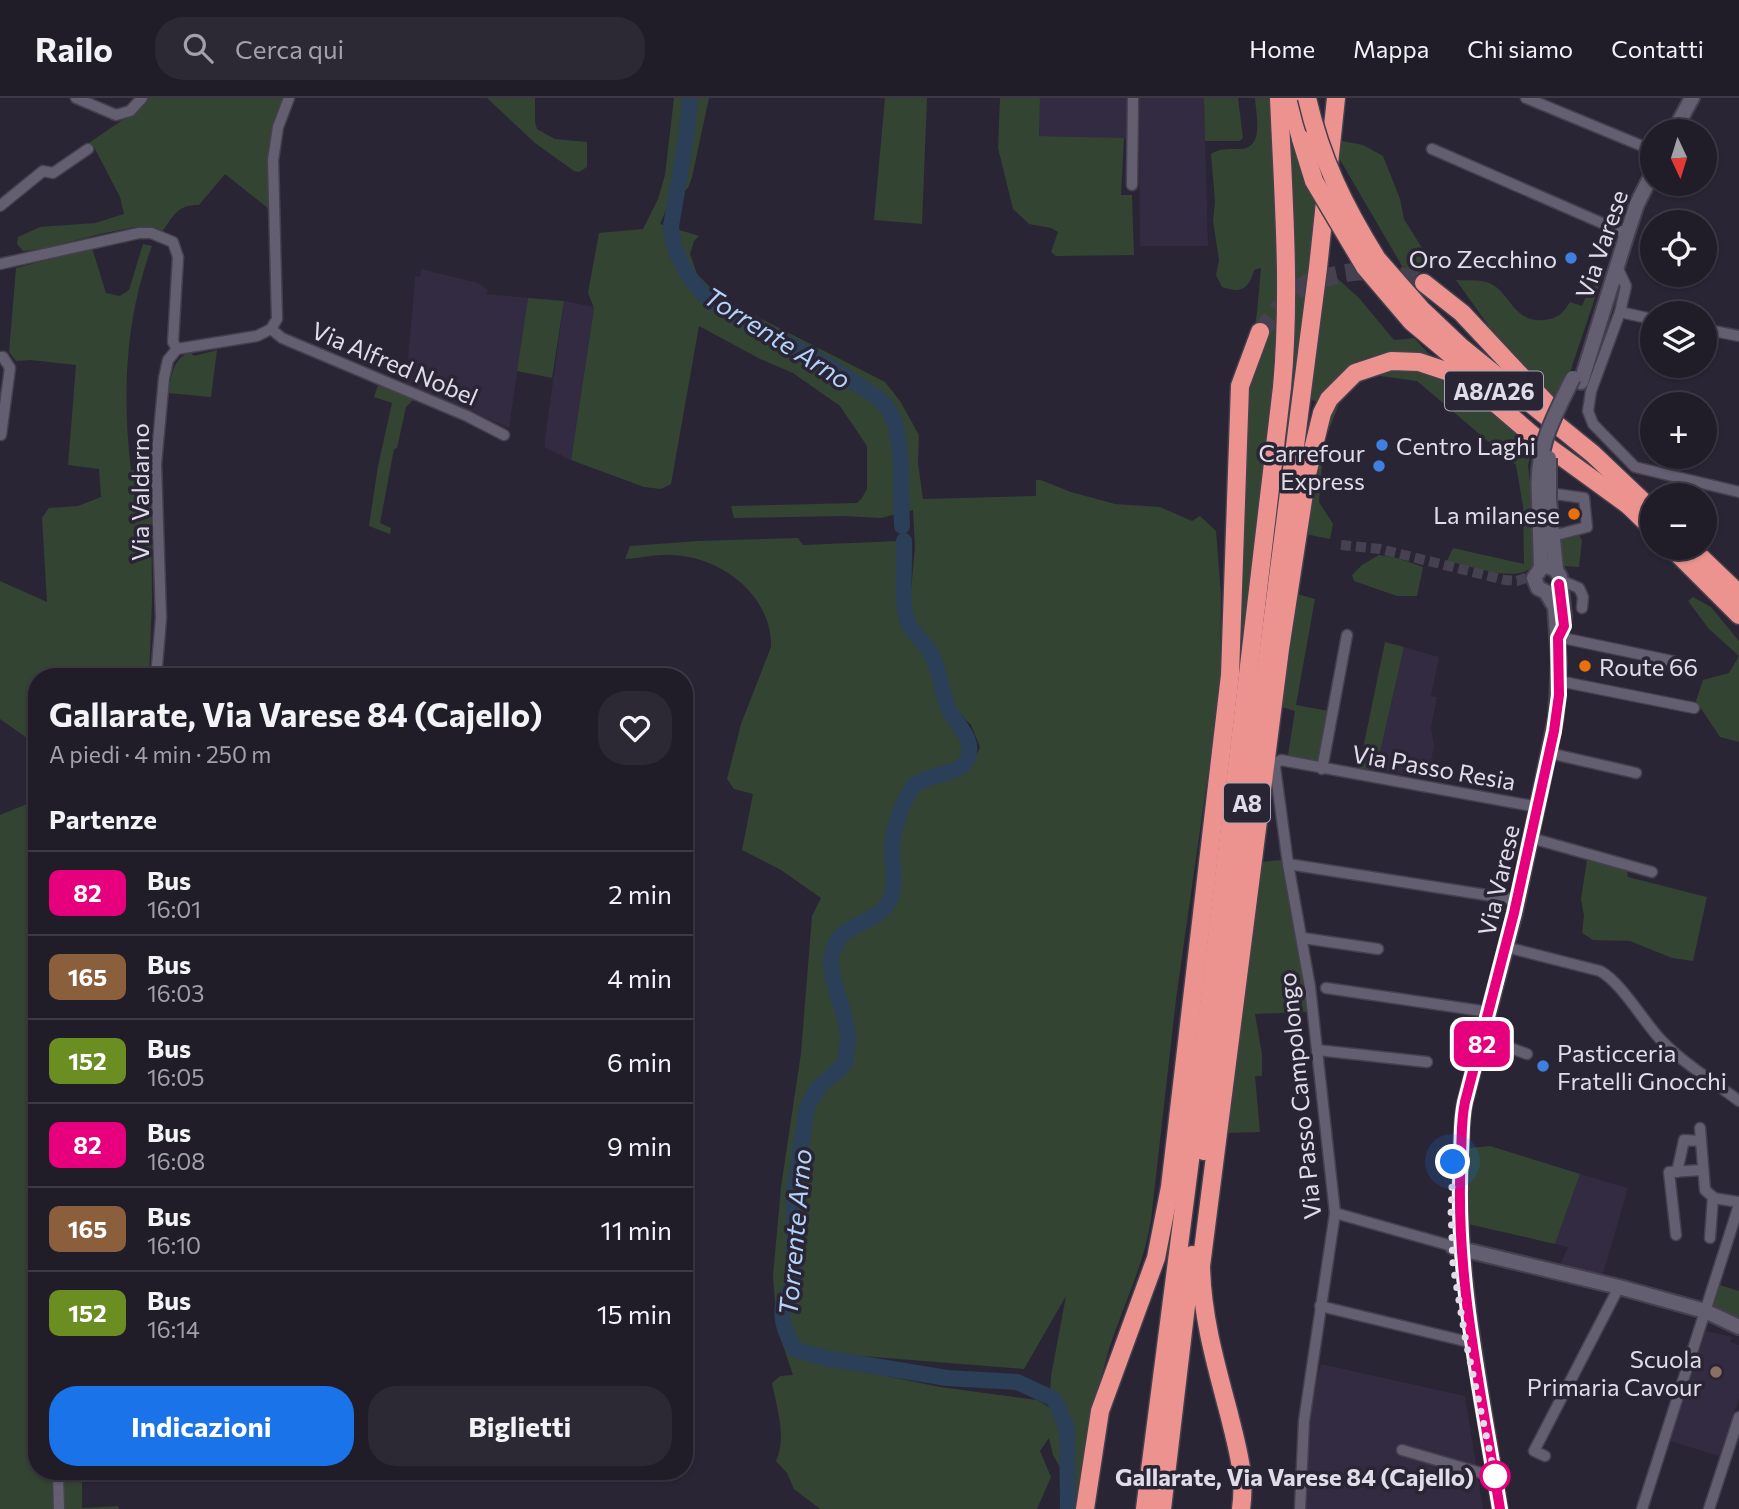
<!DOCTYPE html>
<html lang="it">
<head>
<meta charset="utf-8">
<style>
  body { margin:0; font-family:Commissioner,sans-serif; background:#2d2934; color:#f1f3f6; height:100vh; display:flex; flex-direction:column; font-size:26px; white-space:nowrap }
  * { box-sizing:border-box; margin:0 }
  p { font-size:23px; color:#a2a1a8 }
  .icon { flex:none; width:38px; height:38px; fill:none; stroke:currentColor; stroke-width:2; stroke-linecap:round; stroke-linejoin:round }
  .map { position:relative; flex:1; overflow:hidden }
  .panel { position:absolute; left:28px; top:570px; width:665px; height:812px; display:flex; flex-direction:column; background:#201c28; border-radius:28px; box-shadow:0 2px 5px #0004,0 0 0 2px #3d3a45 }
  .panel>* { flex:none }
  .badge { padding:0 14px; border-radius:10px; font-size:24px; line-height:46px }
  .needle { width:46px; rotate:176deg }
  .buttons { position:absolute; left:1640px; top:21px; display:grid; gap:14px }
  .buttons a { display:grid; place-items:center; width:77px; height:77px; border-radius:50%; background:#201c28; box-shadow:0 2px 5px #0004,0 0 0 2px #3d3a45; font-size:35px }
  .you { position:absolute; width:35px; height:35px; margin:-18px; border:5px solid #fff; border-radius:50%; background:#1a73e8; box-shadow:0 0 0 10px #1a73e833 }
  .map>.badge { position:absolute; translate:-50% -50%; box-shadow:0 0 0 4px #fff }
  h2 { padding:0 21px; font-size:26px; line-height:63px }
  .round { display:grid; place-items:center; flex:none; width:74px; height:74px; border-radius:28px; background:#2d2934 }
  .head { display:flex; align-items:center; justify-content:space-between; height:119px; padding:0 21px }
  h1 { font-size:33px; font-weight:700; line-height:52px }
  .action { display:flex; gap:14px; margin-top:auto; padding:14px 21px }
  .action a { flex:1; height:80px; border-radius:28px; background:#1a73e8; color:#fff; font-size:28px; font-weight:700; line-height:80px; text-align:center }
  .action a+a { background:#2d2934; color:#f1f3f6 }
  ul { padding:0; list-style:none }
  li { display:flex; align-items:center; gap:21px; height:84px; padding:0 21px; border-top:2px solid #3d3a45 }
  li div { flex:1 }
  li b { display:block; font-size:26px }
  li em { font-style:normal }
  li .badge { min-width:77px; font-weight:700; text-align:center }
  header { display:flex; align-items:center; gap:42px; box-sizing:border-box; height:98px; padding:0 35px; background:#201c28; border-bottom:2px solid #3d3a45 }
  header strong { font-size:33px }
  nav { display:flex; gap:38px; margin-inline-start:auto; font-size:24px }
  .search { width:490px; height:63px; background:#2d2934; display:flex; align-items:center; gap:18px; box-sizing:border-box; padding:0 24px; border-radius:28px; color:#a2a1a8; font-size:26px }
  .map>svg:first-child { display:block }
</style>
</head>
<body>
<header>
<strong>Railo</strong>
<div class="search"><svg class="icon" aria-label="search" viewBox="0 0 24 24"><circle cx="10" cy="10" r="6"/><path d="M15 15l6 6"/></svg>Cerca qui</div>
<nav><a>Home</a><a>Mappa</a><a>Chi siamo</a><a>Contatti</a></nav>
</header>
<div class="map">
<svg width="1739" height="1411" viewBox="0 0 1739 1411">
  <rect width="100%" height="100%" fill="#2a2535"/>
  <g fill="#322b41">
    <polygon points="1040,0 1204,0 1208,148 1140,148 1139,41 1039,38"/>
    <polygon points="421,171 478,185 488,192 486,196 528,200 509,330 406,285 415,181 415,178 420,179"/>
    <polygon points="564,203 594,209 571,362 544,349"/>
    <polygon points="1404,549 1439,559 1431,598 1437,599 1431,630 1434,648 1428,680 1376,672"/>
    <polygon points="1580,1076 1628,1090 1602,1179 1559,1170 1568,1149 1555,1146"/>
    <polygon points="1706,1233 1732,1239 1730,1244 1739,1247 1739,1300 1719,1358 1670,1343"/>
    <polygon points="1321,1266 1465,1298 1483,1411 1301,1411 1305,1330"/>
  </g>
  <g fill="#343" fill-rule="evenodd">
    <path d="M149 0H283L269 50V111L225 76 199 107C177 107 174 117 162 134L135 129 100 136 46 150 23 153 17 146 18 139 40 129 95 125 124 116 120 99 94 49 89 45 138 11Z"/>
    <polygon points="487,0 535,0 535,24 537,31 555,41 587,44 587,69 579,74 574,73 535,45"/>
    <path d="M674 0H709L692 79 688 90 669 105 660 126 699 138 694 143 690 156 697 176 722 201 885 284 900 303 919 337 918 365 923 401 1036 398V382H1041L1071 394 1115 406 1160 409 1192 423 1200 418 1216 433 1221 497 1220 591 1176 901 1151 1122C1144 1167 1123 1208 1109 1251 1094 1303 1084 1358 1078 1411H1061L1065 1378 1053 1357 1049 1340 1040 1353 1051 1379 1037 1411H820L794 1391 787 1375 776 1363C787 1339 777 1311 772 1285L780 1278 793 1277 777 1230 773 1178 781 1089 801 955 812 818 821 800 781 772 742 752 753 696 734 691 727 681 741 626 771 549C772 497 722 460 674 457 658 456 641 460 625 461L630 448 698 443 798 440 803 447 900 443 902 476 899 523C918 547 943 573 938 606L956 630 965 652C949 678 938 666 918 679 901 691 896 722 891 740L895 744C899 733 910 699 915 693 937 671 969 681 980 649L971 627 955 611 938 555 909 514 915 449 913 412 881 420 843 418 734 420 731 408 857 405 862 400 867 391V348L840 308 793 275 760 261 699 228 671 386 661 391 644 389 571 362 594 210 588 195 599 135 643 131 658 101 665 77ZM1066 1198 1051 1278 1049 1309 1037 1302 940 1289 822 1265 823 1255 1024 1271Z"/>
    <polygon points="885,0 927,0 922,126 874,122"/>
    <polygon points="1000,0 1040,0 1039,38 1124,40 1121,97 1132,97 1134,157 1056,158 1051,154 1058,134 1051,130 1029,126 1013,111 998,50"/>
    <polygon points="1204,0 1238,0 1243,40 1240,43 1205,43"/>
    <path d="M1255 0H1273L1278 161 1276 229 1265 383 1237 604 1240 466H1244L1241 448 1245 402V292L1257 215 1261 170 1254 172C1249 191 1241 196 1222 189L1216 177 1219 162 1213 123 1215 103 1211 56C1220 50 1229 51 1239 51 1265 51 1256 18 1255 0Z"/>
    <polygon points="1342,43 1363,47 1383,58 1400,101 1404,121 1422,150 1427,165 1420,175 1413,176 1402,168 1339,60"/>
    <path d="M1296 46 1319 110 1287 357H1283C1291 253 1296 151 1291 47Z"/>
    <path d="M143 146 152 148C125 221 122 296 131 372H151L152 502 149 579H37V647L0 621V483L47 504 42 420 49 410 78 408 101 399 99 371 68 367 76 267 31 262 16 263 9 254 16 170 92 150 106 195 120 198 129 192Z"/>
    <path d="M1328 172 1359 200 1394 242 1414 240 1430 257C1374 252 1351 256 1318 304L1308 301Z"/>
    <path d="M1596 173 1603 176 1565 289 1553 306 1505 251 1456 182C1466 183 1480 181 1489 185 1510 193 1513 226 1545 222 1559 220 1563 215 1570 204L1582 208Z"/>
    <polygon points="528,200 564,203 552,280 517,273"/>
    <path d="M217 252 211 299 168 295C172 278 172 261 190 254L194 258Z"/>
    <path d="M1377 269 1432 273 1457 287 1534 344 1528 367 1538 454C1536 461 1534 469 1526 473 1508 482 1467 467 1447 463L1453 450 1524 466 1523 408 1516 367 1417 283 1366 276Z"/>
    <polygon points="378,287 414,301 406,309 397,350 394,351 380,425 391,430 390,436 369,428 378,368 392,305 374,299"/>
    <polygon points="1343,296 1324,344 1319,404 1333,426 1330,441 1305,436 1319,340 1328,313"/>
    <polygon points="1578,434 1582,443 1579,469 1563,468 1557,443"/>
    <polygon points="1379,457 1397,460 1423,469 1417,498 1397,498 1354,483 1352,477 1362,467"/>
    <polygon points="1297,496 1315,501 1296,607 1329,613 1319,661 1315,664 1288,657 1295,613 1279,608"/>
    <polygon points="1693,499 1711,509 1739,543 1739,644 1720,639 1696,603 1703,582 1729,575 1739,558 1709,531 1688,503"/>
    <polygon points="1385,544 1404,549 1376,672 1359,670"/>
    <polygon points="37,683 37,1374 82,1374 82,1410 118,1408 119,1411 0,1411 0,717 27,706"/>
    <polygon points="1282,762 1301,856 1308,914 1255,916 1262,956 1262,978 1255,978 1260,1034 1224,1035 1260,764"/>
    <polygon points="1587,762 1627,771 1628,779 1707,799 1693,863 1672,860 1630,843 1593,842 1582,835 1584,818 1581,801"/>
    <polygon points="1490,1048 1580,1076 1555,1146 1468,1126 1467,1073 1470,1050"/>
    <polygon points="1720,1187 1739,1193 1739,1222 1713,1207"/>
  </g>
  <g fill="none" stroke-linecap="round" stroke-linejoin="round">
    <g stroke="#2b3f58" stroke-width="16">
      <path d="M690 0 686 41 671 128C672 151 684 174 699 191 715 210 740 220 762 232 793 248 825 264 855 285 868 293 884 302 891 316 905 344 900 396 902 428"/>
      <path d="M904 443C905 466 900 509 909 527 915 538 926 546 932 557 940 573 941 591 947 607 953 625 975 638 968 659 961 682 920 671 908 696 901 711 893 730 892 747 891 766 899 791 886 808 870 829 839 824 832 856 827 880 847 913 848 939 848 947 846 956 845 965 829 984 816 985 807 1011L794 1092V1186C776 1208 781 1227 794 1251L825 1260 947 1280 1017 1284 1054 1301 1067 1330 1068 1411"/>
    </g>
    <polyline stroke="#454150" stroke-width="10" stroke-dasharray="10 5" stroke-linecap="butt" points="1341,447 1380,451 1505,482 1517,483 1535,477"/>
    <path stroke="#454150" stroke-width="18" stroke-dasharray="18 9" stroke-linecap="butt" d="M1260 234C1273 218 1286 199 1304 187 1309 183 1317 182 1324 180 1362 169 1387 172 1424 185"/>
    <defs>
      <g id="street">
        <polyline points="76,0 116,17 130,13 142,0"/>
        <polyline points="1526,0 1652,52"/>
        <polyline points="1432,51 1627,136"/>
        <polyline points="1132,87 1133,0"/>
        <polyline points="0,108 43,73 53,75 88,51"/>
        <polyline points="0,166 139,135 151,135 173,144 178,159 173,244 177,251"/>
        <polyline points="1617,169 1626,188 1620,214 1652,221"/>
        <polyline points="1620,214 1591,293 1588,313 1593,326 1635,369 1739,394"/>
        <polyline points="271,231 282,240 467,318 504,337"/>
        <polyline points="1704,231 1739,238"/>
        <polyline points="0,259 3,259 10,270 1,337"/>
        <polyline points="1548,395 1584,400 1587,429 1552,438"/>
        <polyline points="1560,482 1579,490 1583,499 1582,510"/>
        <polyline points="1558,539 1677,564"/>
        <polyline points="156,579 161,520 156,366 164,280 168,262 177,251 257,238 271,231 277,221 273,62 278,29 289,0"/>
        <polyline points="1559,583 1694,610"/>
        <polyline points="1549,655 1636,675"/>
        <polyline points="1322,671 1347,537"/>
        <polyline points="1531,740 1652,774"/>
        <polyline points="1288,766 1518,802"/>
        <polyline points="1303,840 1378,851"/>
        <path d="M1506 849 1600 873C1621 884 1643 923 1661 942 1684 966 1713 983 1739 1003"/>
        <polyline points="1326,890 1489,914"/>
        <polyline points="1483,940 1527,956"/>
        <polyline points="1317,952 1427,964"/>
        <polyline points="1700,1030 1705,1092 1713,1099 1710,1140"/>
        <polyline points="1677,1074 1684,1042 1701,1043"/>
        <polyline points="1713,1100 1739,1104"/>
        <polyline points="1335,1115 1452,1148"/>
        <polyline points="1676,1137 1669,1074 1703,1072"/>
        <polyline points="1320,1208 1473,1245"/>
        <polyline points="1402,1352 1495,1379"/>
        <polyline points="1545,1358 1534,1353 1619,1189"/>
        <polyline points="58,1374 59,1411"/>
        <polyline points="1300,1411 1304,1323 1335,1115 1310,889 1288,766 1275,669 1276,665 1281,662 1538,709"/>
        <polyline points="1642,1411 1739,1107"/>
        <polyline points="1709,1411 1739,1319"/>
      </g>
      <g id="secondary">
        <polyline points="1674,33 1692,0"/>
        <polyline points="1581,284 1627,136 1637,106 1652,76"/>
        <polyline points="1549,401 1556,472 1560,479 1564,519"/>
        <polyline points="1539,402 1541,470"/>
        <polyline points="1453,1149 1619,1189 1705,1213 1739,1229"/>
        <path d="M1500 1411C1482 1293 1455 1177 1461 1056 1462 1038 1461 1022 1465 1004L1515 815 1556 619 1559 564 1555 509 1546 494 1538 490 1534 480 1541 470 1548 468 1556 472"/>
      </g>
      <g id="highway">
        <polyline points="1290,0 1301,41"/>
        <polyline points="1377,161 1421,211 1461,249 1593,356 1652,412"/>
        <polyline points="1365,169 1411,223 1488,288"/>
        <polyline points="1424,185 1462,215 1550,309"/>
        <polyline points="1622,401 1652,430"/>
        <polyline points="1672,450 1739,517"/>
        <polyline points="1691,450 1739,496"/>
        <polyline points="1204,1053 1318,170 1336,0"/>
        <polyline points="1085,1411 1100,1313 1156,1160 1170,1089 1230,577 1240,288 1260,234"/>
        <path d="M1145 1411 1196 1016 1282 289C1291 192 1283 96 1279 0"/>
        <polyline points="1162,1411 1192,1157"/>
        <path d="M1241 1411C1246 1377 1237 1349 1229 1316 1216 1267 1202 1219 1201 1168L1280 551 1307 376 1322 315 1329 301 1355 275 1391 263 1419 264 1449 274 1488 299 1536 340 1631 409"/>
      </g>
    </defs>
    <use href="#street" stroke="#44404d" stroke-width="13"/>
    <use href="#secondary" stroke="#44404d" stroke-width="18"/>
    <use href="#highway" stroke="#44404d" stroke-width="21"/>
    <use href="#street" stroke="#645e71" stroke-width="10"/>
    <use href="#secondary" stroke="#645e71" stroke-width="14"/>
    <use href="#highway" stroke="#ec9390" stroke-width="18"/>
    <defs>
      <g id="secondary-bridge">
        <polyline points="1549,360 1549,401"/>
        <path d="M1539 402C1535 352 1551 324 1573 280"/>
      </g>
      <g id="highway-bridge">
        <path d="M1307 0C1321 61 1344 108 1377 161"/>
        <polyline points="1301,41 1314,83 1365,169"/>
      </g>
    </defs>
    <use href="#secondary-bridge" stroke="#44404d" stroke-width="18" stroke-linecap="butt"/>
    <use href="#highway-bridge" stroke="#44404d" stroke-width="21" stroke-linecap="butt"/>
    <use href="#secondary-bridge" stroke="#645e71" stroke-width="14"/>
    <use href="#highway-bridge" stroke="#ec9390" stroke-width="18"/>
  </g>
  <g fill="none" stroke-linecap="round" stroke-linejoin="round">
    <defs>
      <path id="line" d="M1500 1411C1481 1293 1454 1176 1461 1057 1462 1038 1461 1022 1465 1004L1514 815 1554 633 1559 597 1558 540 1564 528 1559 486"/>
    </defs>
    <use href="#line" stroke="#fff" stroke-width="16"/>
    <use href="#line" stroke="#e6007e" stroke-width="10"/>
    <polyline stroke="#e0dde8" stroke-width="7" stroke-dasharray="0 12.6" points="1453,1064 1451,1113 1453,1167 1466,1244 1495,1378"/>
  </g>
  <g fill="#3f7fe0" stroke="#2a2535" stroke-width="2.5">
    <circle cx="1571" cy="160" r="7"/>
    <circle cx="1382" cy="347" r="7"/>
    <circle cx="1379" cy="368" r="7"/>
    <circle cx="1543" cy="968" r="7"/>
  </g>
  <g fill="#e8710a" stroke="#2a2535" stroke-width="2.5">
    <circle cx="1574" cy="416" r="7"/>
    <circle cx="1585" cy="568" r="7"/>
  </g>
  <circle fill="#8d6e63" stroke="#2a2535" stroke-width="2.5" cx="1716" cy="1274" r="7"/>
  <circle fill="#fff" stroke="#e6007e" stroke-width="3.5" cx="1495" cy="1378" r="14"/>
  <g text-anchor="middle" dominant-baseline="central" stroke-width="7" stroke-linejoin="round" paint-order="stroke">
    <g fill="#2a2535" stroke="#a9a6b2" stroke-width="2">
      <rect x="1445" y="273.5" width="98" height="39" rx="5"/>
      <rect x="1224" y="685.5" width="46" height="39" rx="5"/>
    </g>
    <g font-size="23" font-weight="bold" fill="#e0dde8">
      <text x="1494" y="293">A8/A26</text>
      <text x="1247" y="705">A8</text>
    </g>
    <g font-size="24" fill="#e0dde8" stroke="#2a2535">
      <text transform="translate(1601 146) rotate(-71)">Via Varese</text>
      <text transform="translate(395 265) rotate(23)">Via Alfred Nobel</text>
      <text transform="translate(139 394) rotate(-90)">Via Valdarno</text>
      <text transform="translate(1434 669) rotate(10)">Via Passo Resia</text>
      <text transform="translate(1498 782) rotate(-77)">Via Varese</text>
      <text transform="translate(1299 998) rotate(-96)">Via Passo Campolongo</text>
    </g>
    <g font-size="24" fill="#e0dde8" stroke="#2a2535" text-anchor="end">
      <text x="1557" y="160">Oro Zecchino</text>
      <text x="1396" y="347" text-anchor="start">Centro Laghi</text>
      <text x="1365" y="354">Carrefour<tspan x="1365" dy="28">Express</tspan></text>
      <text x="1560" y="416">La milanese</text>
      <text x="1599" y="568" text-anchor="start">Route 66</text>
      <text x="1557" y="954" text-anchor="start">Pasticceria<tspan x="1557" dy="28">Fratelli Gnocchi</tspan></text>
      <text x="1702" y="1260">Scuola<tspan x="1702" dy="28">Primaria Cavour</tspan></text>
    </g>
    <g font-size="24" font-weight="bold" fill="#e0dde8" stroke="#2a2535" text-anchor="end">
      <text x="1474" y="1378">Gallarate, Via Varese 84 (Cajello)</text>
    </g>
    <g font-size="26" font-style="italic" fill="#b4d3fb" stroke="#2a2535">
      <text transform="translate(778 239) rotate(32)">Torrente Arno</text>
      <text transform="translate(794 1134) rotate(-85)">Torrente Arno</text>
    </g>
  </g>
</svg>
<div class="buttons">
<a><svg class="needle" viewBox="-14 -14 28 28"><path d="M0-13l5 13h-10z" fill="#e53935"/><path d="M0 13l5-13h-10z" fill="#a2a1a8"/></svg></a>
<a><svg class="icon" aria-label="locate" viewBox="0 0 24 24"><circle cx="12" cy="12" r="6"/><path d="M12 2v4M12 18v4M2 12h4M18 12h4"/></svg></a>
<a><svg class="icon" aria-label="layers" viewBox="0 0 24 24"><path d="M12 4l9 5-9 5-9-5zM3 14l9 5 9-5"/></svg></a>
<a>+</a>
<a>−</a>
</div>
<div class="you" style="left:1453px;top:1064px"></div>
<b class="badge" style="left:1482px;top:946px;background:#e6007e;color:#fff">82</b>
<section class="panel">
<div class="head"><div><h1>Gallarate, Via Varese 84 (Cajello)</h1><p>A piedi · 4 min · 250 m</p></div><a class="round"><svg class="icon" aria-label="heart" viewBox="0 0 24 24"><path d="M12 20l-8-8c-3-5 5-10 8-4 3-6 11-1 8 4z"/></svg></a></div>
<h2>Partenze</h2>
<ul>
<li><span class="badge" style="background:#e6007e;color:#fff">82</span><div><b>Bus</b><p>16:01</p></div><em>2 min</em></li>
<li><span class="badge" style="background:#8b5e3c;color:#fff">165</span><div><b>Bus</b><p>16:03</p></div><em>4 min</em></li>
<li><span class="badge" style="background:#6b8e23;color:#fff">152</span><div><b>Bus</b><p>16:05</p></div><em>6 min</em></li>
<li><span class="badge" style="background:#e6007e;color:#fff">82</span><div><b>Bus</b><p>16:08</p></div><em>9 min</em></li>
<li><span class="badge" style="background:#8b5e3c;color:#fff">165</span><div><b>Bus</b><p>16:10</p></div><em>11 min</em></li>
<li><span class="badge" style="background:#6b8e23;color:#fff">152</span><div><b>Bus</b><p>16:14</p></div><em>15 min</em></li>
</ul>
<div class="action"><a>Indicazioni</a><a>Biglietti</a></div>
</section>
</div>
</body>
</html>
